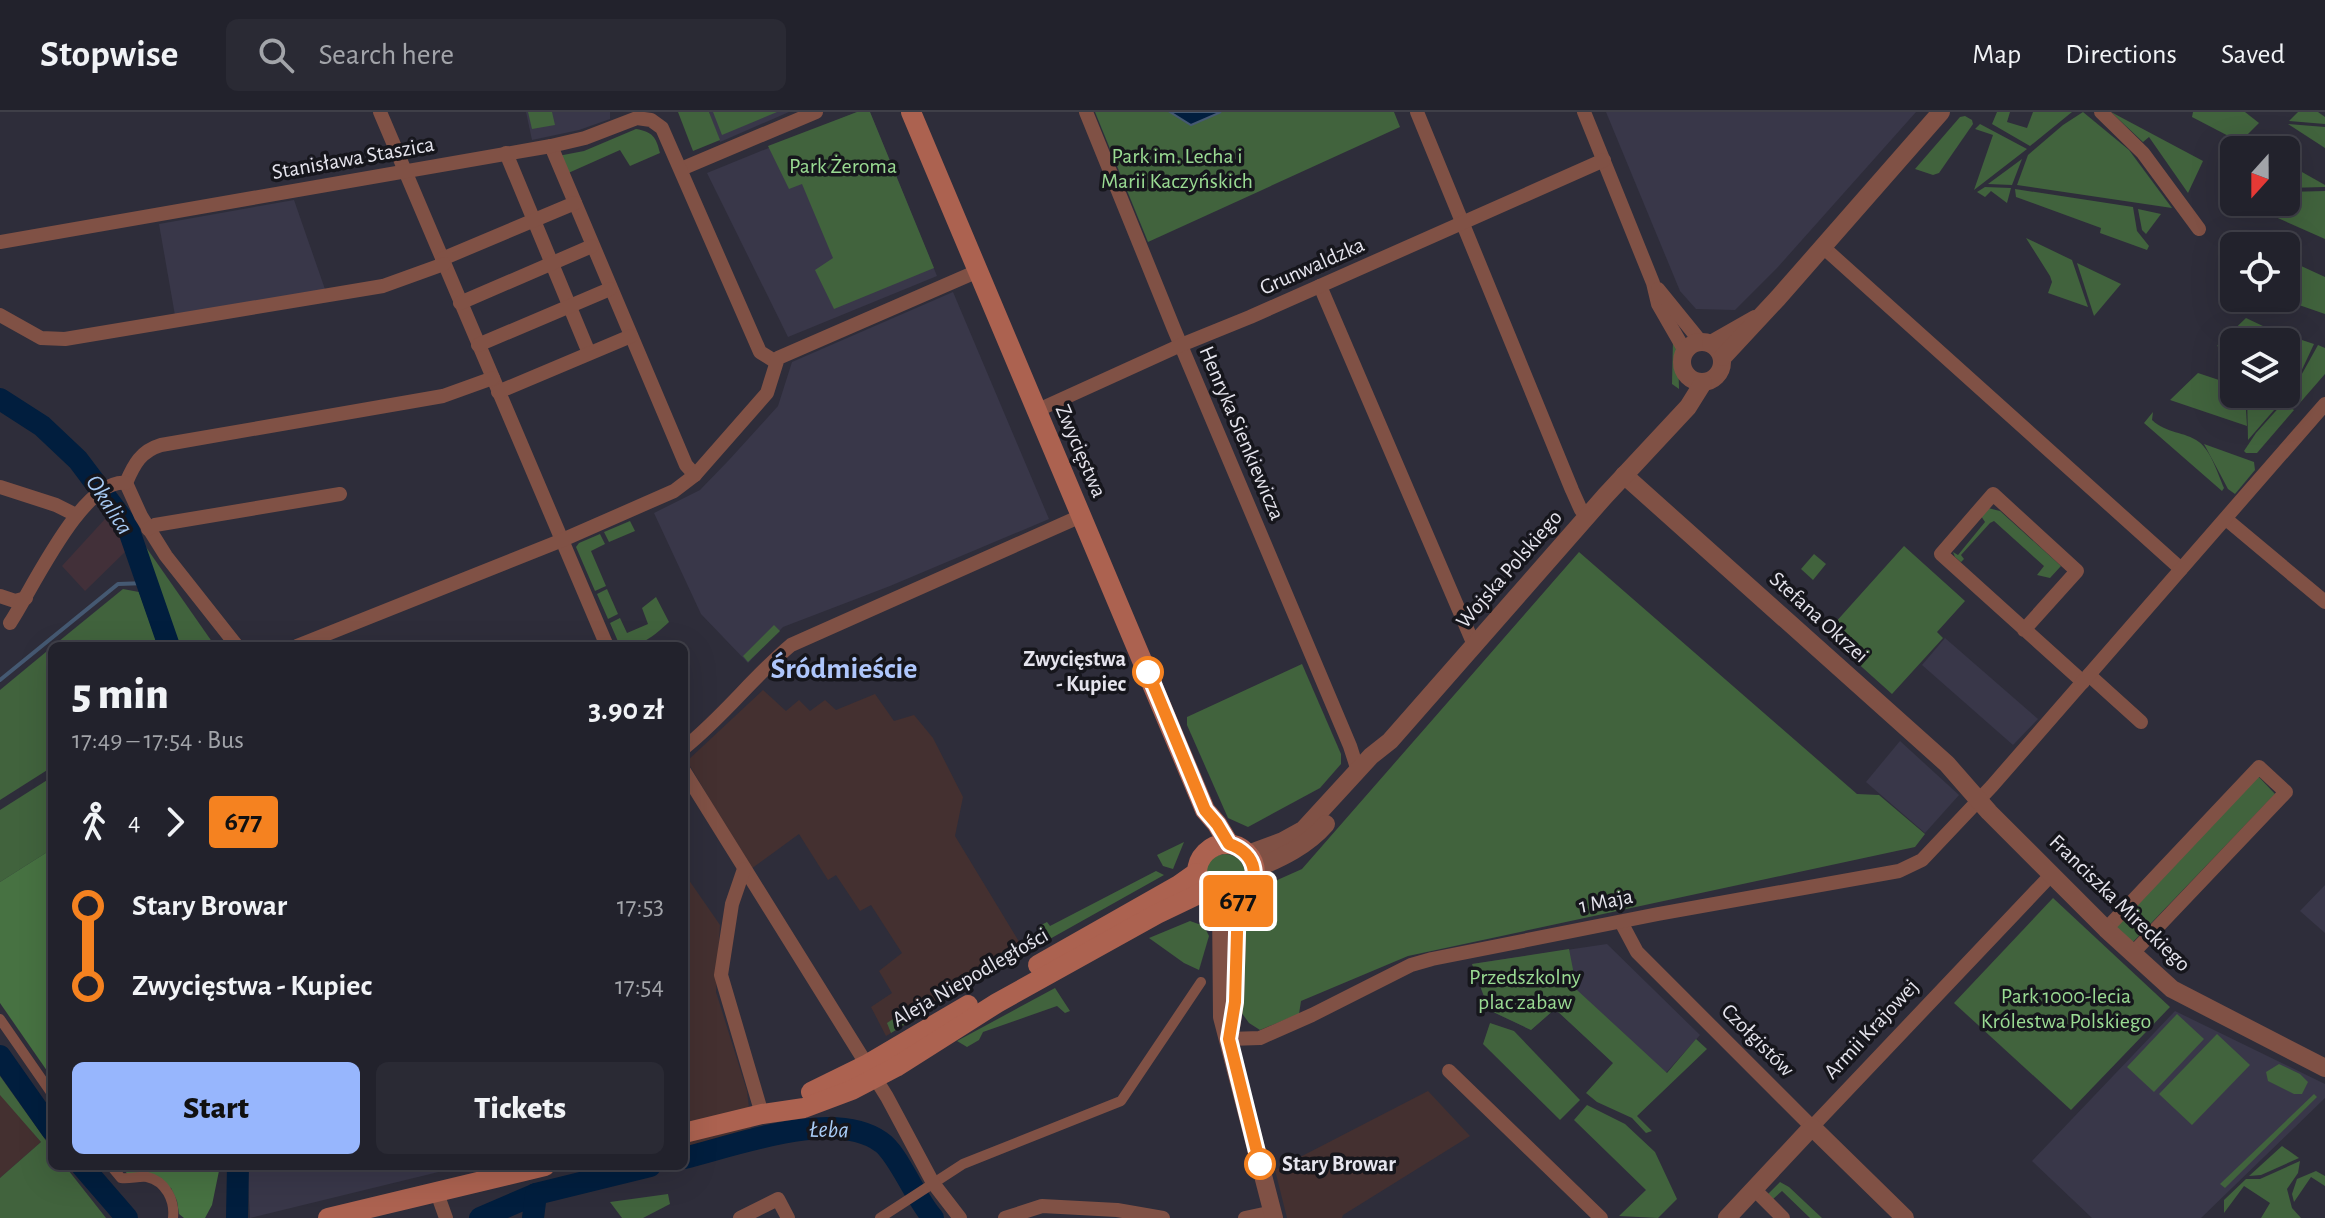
<!DOCTYPE html>
<html lang="en">
<head>
<meta charset="utf-8">
<style>
  body { margin:0; font-family:"Alegreya Sans",sans-serif; background:#2a2a34; color:#f1f3f6; height:100vh; display:flex; flex-direction:column; font-size:30px; white-space:nowrap }
  * { box-sizing:border-box; margin:0 }
  p { font-size:26px; color:#a2a4a9 }
  .icon { flex:none; width:44px; height:44px; fill:none; stroke:currentColor; stroke-width:2; stroke-linecap:round; stroke-linejoin:round }
  .map { position:relative; flex:1; overflow:hidden }
  .sheet { position:absolute; left:48px; top:530px; width:640px; height:528px; display:flex; flex-direction:column; background:#22222c; border-radius:12px; box-shadow:0 8px 32px #0002,0 0 0 2px #3f3f48 }
  .sheet>* { flex:none }
  .badge { padding:0 16px; border-radius:6px; font-size:28px; line-height:52px }
  .needle { width:52px; rotate:201deg }
  .buttons { position:absolute; left:2220px; top:24px; display:grid; gap:16px }
  .buttons a { display:grid; place-items:center; width:80px; height:80px; border-radius:12px; background:#22222c; box-shadow:0 8px 32px #0002,0 0 0 2px #3f3f48; font-size:40px }
  .map>.badge { position:absolute; translate:-50% -50%; box-shadow:0 0 0 4px #fff }
  .legs { display:flex; align-items:center; gap:12px; height:88px; padding:0 24px; font-size:26px }
  .legs p { margin-inline-start:auto }
  .summary { display:flex; align-items:center; justify-content:space-between; height:136px; padding:0 24px }
  h1 { font-size:44px; font-weight:800; line-height:60px }
  .cta { display:flex; gap:16px; margin-top:auto; padding:16px 24px }
  .cta a { flex:1; height:92px; border-radius:12px; background:#97b6fd; color:#111; font-size:32px; font-weight:800; line-height:92px; text-align:center }
  .cta a+a { background:#2a2a34; color:#f1f3f6 }
  ul { padding:0 24px; list-style:none }
  li { display:flex; align-items:center; gap:28px; height:80px; font-size:30px }
  li i { display:grid; place-items:center; width:12px; height:100%; margin:0 10px; background:currentColor }
  li i::after { content:''; width:20px; height:20px; margin:-10px; border:6px solid; border-radius:50%; background:#22222c }
  li p { margin-inline-start:auto }
  li:first-child i { background:linear-gradient(#0000 50%,currentColor 0) }
  li:last-child i { background:linear-gradient(currentColor 50%,#0000 0) }
  header { display:flex; align-items:center; gap:48px; box-sizing:border-box; height:112px; padding:0 40px; background:#22222c; border-bottom:2px solid #3f3f48 }
  header strong { font-size:38px }
  nav { display:flex; gap:44px; margin-inline-start:auto; font-size:28px }
  .search { width:560px; height:72px; background:#2a2a34; display:flex; align-items:center; gap:20px; box-sizing:border-box; padding:0 28px; border-radius:12px; color:#a2a4a9; font-size:30px }
  .map>svg:first-child { display:block }
</style>
</head>
<body>
<header>
<strong>Stopwise</strong>
<div class="search"><svg class="icon" aria-label="search" viewBox="0 0 24 24"><circle cx="10" cy="10" r="6"/><path d="M15 15l6 6"/></svg>Search here</div>
<nav><a>Map</a><a>Directions</a><a>Saved</a></nav>
</header>
<div class="map">
<svg width="2325" height="1106" viewBox="0 0 2325 1106">
  <rect width="100%" height="100%" fill="#2e2d3a"/>
  <g fill="#443030">
    <polygon points="763,578 786,599 799,588 810,599 825,588 836,598 875,582 894,609 914,603 933,626 963,685 955,724 1018,828 1023,842 886,924 871,895 892,881 879,859 902,841 871,793 860,799 836,763 828,768 799,722 751,757 687,649"/>
    <polygon points="684,761 720,813 716,880 747,979 752,1021 684,1035"/>
    <polygon points="1428,979 1470,1024 1343,1103 1342,1106 1287,1106 1275,1058"/>
    <polygon points="0,981 41,1030 0,1066"/>
  </g>
  <polygon fill="#423039" points="105,407 129,436 85,479 62,454"/>
  <g fill="#393749">
    <polygon points="526,0 610,0 610,7 579,18 532,28"/>
    <polygon points="709,0 789,0 720,30"/>
    <polygon points="857,0 870,0 937,164 788,225 707,61"/>
    <polygon points="1606,0 1916,0 1777,156 1735,198 1696,197 1680,179"/>
    <polygon points="294,88 327,183 176,209 159,112"/>
    <polygon points="953,180 1049,407 890,474 783,515 748,551 701,502 654,401 700,378 729,348 778,294 792,250"/>
    <polygon points="1945,526 2038,607 2013,633 1922,553"/>
    <polygon points="1900,629 1959,683 1925,721 1866,670"/>
    <polygon points="2325,773 2325,821 2300,799"/>
    <polygon points="1607,832 1700,923 1647,982 1555,897 1531,918 1489,898 1472,852"/>
    <polygon points="2175,899 2325,972 2325,986 2201,1106 2092,1106 2032,1049"/>
    <polygon points="247,1054 463,1054 250,1106"/>
  </g>
  <g fill="#41633d">
    <polygon points="528,0 552,0 555,13 532,17"/>
    <polygon points="678,0 709,0 720,28 693,39"/>
    <polygon points="713,0 777,0 722,23"/>
    <polygon points="857,0 870,0 934,156 834,197 815,158 833,146 802,72 789,77 768,34"/>
    <polygon points="1095,0 1394,0 1400,15 1148,130"/>
    <polygon points="1997,0 2010,0 2007,10 2027,16 2033,0 2072,0 2030,34 1992,12"/>
    <polygon points="2083,0 2129,38 2172,96 2017,73 2028,43 2063,13"/>
    <polygon points="2111,0 2203,49 2188,81 2149,25 2143,30"/>
    <polygon points="2193,0 2245,0 2259,11 2240,30 2192,5"/>
    <polygon points="2298,0 2318,0 2325,5 2325,12 2289,9"/>
    <polygon points="1965,4 1972,8 1973,12 1939,61 1933,63 1915,57 1960,5"/>
    <polygon points="1980,12 2027,37 1974,78 1993,23 1975,17"/>
    <polygon points="2288,12 2325,15 2325,36"/>
    <path d="M636 17C653 20 656 25 660 41L630 54 620 38 566 62 558 44 584 39Z"/>
    <polygon points="2022,47 2012,73 1988,72"/>
    <polygon points="2286,51 2325,73 2325,75 2286,76"/>
    <polygon points="1985,75 2011,76 2007,91 1991,79 1985,85 1977,80"/>
    <polygon points="2015,77 2133,95 2137,119 2149,134 2147,138 2100,121 2101,116 2016,85"/>
    <polygon points="2325,79 2325,127 2246,92 2286,90 2286,80"/>
    <polygon points="2138,97 2161,102 2146,122 2142,118"/>
    <polygon points="2026,126 2072,148 2088,195 2048,181 2052,170 2050,164"/>
    <polygon points="2286,147 2325,165 2325,202 2279,186 2286,186"/>
    <polygon points="2077,151 2121,172 2094,204"/>
    <polygon points="2246,206 2265,215 2275,230 2234,230 2234,240 2217,234"/>
    <polygon points="2269,217 2314,232 2299,264 2286,241 2286,230 2278,230"/>
    <polygon points="1673,227 1678,239 1679,277 1672,272"/>
    <polygon points="2318,233 2325,236 2325,262 2298,293 2288,287"/>
    <polygon points="2198,261 2234,273 2234,282 2245,282 2247,314 2170,288"/>
    <polygon points="2247,282 2260,282 2281,290 2248,328"/>
    <polygon points="2283,291 2294,298 2257,341 2246,341 2244,339 2256,321"/>
    <path d="M2153 300 2152 308C2167 322 2184 319 2199 330 2211 339 2218 362 2224 376L2222 379 2144 311Z"/>
    <polygon points="2204,332 2254,350 2255,358 2235,382 2228,377"/>
    <polygon points="1988,396 2000,399 2061,454 2050,466 2037,463 2044,454 1994,409 1990,411 1961,443 1964,447 1961,450 1955,445 1953,440 1958,443 1985,410 1981,404"/>
    <polygon points="630,409 635,419 609,430 604,420"/>
    <polygon points="600,422 605,432 591,439 606,474 595,479 576,435 579,431"/>
    <polygon points="137,426 141,428 215,534 175,534"/>
    <polygon points="1904,434 1965,489 1937,520 1943,526 1892,582 1825,522"/>
    <polygon points="1579,440 1857,682 1879,683 1925,722 1915,735 1408,844 1301,889 1299,902 1260,918 1249,911 1241,900 1244,794 1255,778 1302,757"/>
    <polygon points="1814,442 1826,452 1813,468 1801,457"/>
    <polygon points="123,477 139,480 158,534 53,534"/>
    <polygon points="607,477 618,502 608,507 597,482"/>
    <path d="M656 485 669 510C653 525 642 534 620 534L610 511 620 506 627 521 648 512 642 496Z"/>
    <polygon points="774,513 780,519 748,550 743,544"/>
    <polygon points="52,535 52,655 0,688 0,578"/>
    <polygon points="1302,552 1341,642 1341,652 1320,676 1248,715 1228,706 1187,613 1187,605"/>
    <polygon points="2257,663 2275,682 2132,831 2114,815"/>
    <polygon points="52,665 52,737 0,770 0,698"/>
    <polygon points="1184,730 1173,757 1163,754 1157,743"/>
    <circle cx="1225" cy="762" r="20"/>
    <polygon points="1156,759 1164,763 1048,828 1038,822 1041,813 1047,810 1050,814"/>
    <polygon points="2053,786 2170,895 2071,998 1954,891"/>
    <polygon points="1190,809 1204,814 1209,824 1199,858 1184,851 1149,826"/>
    <polygon points="1569,837 1577,878 1667,961 1696,927 1707,937 1637,1004 1652,1019 1646,1021 1632,1006 1597,990 1586,981 1613,951 1555,897 1531,918 1489,898 1472,852"/>
    <polygon points="972,858 979,867 953,884 948,876"/>
    <polygon points="1055,876 1070,899 1065,901 1057,894 983,920 979,928 967,935 957,929"/>
    <polygon points="905,899 912,908 891,921 887,911"/>
    <polygon points="2177,902 2204,927 2154,980 2127,955"/>
    <polygon points="1490,911 1514,919 1580,988 1560,1008 1483,932"/>
    <polygon points="2217,922 2250,953 2192,1013 2159,982"/>
    <polygon points="2279,952 2300,962 2308,970 2302,982 2294,982 2268,969 2266,960"/>
    <polygon points="0,964 52,1037 52,1054 65,1054 106,1106 0,1106 0,1066 41,1030 0,983"/>
    <polygon points="2314,982 2317,985 2225,1076 2220,1072"/>
    <polygon points="1587,993 1625,1012 1655,1040 1677,1087 1658,1106 1619,1104 1646,1078 1574,1008"/>
    <polygon points="2282,1034 2299,1046 2261,1063 2249,1064"/>
    <polygon points="2300,1049 2298,1061 2287,1077 2292,1096 2301,1106 2261,1106 2270,1091 2244,1074 2224,1101 2224,1088 2246,1067 2260,1067"/>
    <polygon points="2316,1059 2325,1064 2325,1074 2311,1065 2294,1090 2292,1082 2297,1067"/>
    <polygon points="1780,1070 1789,1075 1822,1106 1810,1106 1782,1079 1772,1088 1767,1083"/>
    <polygon points="668,1082 670,1092 643,1106 622,1106 610,1090"/>
  </g>
  <g fill="#477242">
    <polygon points="52,737 52,966 0,891 0,770"/>
    <polygon points="121,1054 220,1054 212,1093 205,1106 184,1106 179,1102 177,1089 171,1076 129,1064"/>
  </g>
  <polygon fill="#011e3e" stroke="#455972" stroke-width="2" points="1170,0 1221,0 1191,13"/>
  <g fill="none" stroke-linecap="round" stroke-linejoin="round">
    <polyline stroke="#455972" stroke-width="4" points="0,568 118,472 147,471"/>
    <g stroke="#011e3e" stroke-width="22">
      <polyline points="0,287 42,314 78,348 127,413 169,534"/>
      <polyline points="0,944 52,1018"/>
      <path d="M684 1046C737 1033 834 996 881 1030 898 1041 916 1088 933 1106"/>
      <polyline points="82,1054 127,1106"/>
      <polyline points="237,1106 238,1054"/>
      <polyline points="480,1106 536,1082"/>
      <polyline points="533,1106 536,1082 650,1054"/>
    </g>
    <g stroke="#805145" stroke-width="10">
      <polyline points="0,907 52,982"/>
      <path d="M111 1054 121 1066C130 1067 139 1064 147 1065 166 1069 175 1089 173 1106"/>
      <polyline points="880,1106 963,1052 1121,989 1201,870"/>
    </g>
    <g stroke="#805145" stroke-width="14">
      <polyline points="380,0 607,534"/>
      <polyline points="1086,0 1174,217 1350,634 1358,659"/>
      <polyline points="1417,0 1572,378 1581,398 1588,404"/>
      <polyline points="1584,0 1653,171 1658,192 1685,239"/>
      <polyline points="2101,0 2143,41 2199,117"/>
      <polyline points="551,34 686,353 695,363"/>
      <polyline points="506,41 589,241"/>
      <polyline points="681,57 816,0"/>
      <polyline points="0,130 551,34 585,26 637,6 651,8 662,16 760,240 776,250"/>
      <polyline points="1823,135 2181,457"/>
      <polyline points="442,147 575,91"/>
      <polyline points="1320,174 1474,533"/>
      <polyline points="1658,177 1701,230"/>
      <polyline points="460,191 592,134"/>
      <polyline points="0,203 41,226 65,227 383,174 444,152"/>
      <polyline points="478,233 610,177"/>
      <polyline points="498,280 631,224"/>
      <polyline points="1038,298 1181,233 1250,205 1604,48"/>
      <path d="M126 371C134 352 141 339 161 333L443 284 493 266"/>
      <polyline points="126,371 141,404 166,444 237,534"/>
      <polyline points="0,375 56,393 76,403"/>
      <polyline points="2226,407 2325,490"/>
      <polyline points="148,417 155,413 340,382"/>
      <polyline points="0,484 15,489 26,486"/>
      <path d="M10 511C31 480 83 365 126 371"/>
      <polyline points="2024,518 2077,459 1993,382 1941,442 2083,570"/>
      <polyline points="297,534 560,429 674,379 695,363 767,281 778,246 978,159"/>
      <polyline points="2089,563 2141,610"/>
      <path d="M684 636C723 605 753 565 791 533L1081 404"/>
      <polyline points="684,659 887,985 933,1071 960,1106"/>
      <polyline points="744,757 732,792 721,863 762,1002"/>
      <polyline points="1621,810 1637,840 1812,1015 2052,762"/>
      <polyline points="2106,817 2259,655 2286,680 2132,842"/>
      <polyline points="1229,927 1260,926 1312,903 1411,853 1432,847 1658,802 1899,759 1922,748 1992,674 2325,292"/>
      <polyline points="1449,959 1601,1106"/>
      <polyline points="1754,1077 1783,1106"/>
      <polyline points="437,1081 446,1106"/>
      <polyline points="740,1106 778,1087 788,1106"/>
      <polyline points="1005,1106 1042,1094 1117,1098 1163,1106"/>
      <polyline points="1245,1106 1273,1100"/>
    </g>
    <g stroke="#805145" stroke-width="18">
      <circle cx="1702" cy="250" r="20"/>
      <polyline points="1711,232 1755,207"/>
      <polyline points="1723,245 1778,186 1941,0"/>
      <polyline points="1624,363 1947,652 1989,700 2106,817 2172,877 2325,956"/>
      <polyline points="1248,742 1283,729 1303,718 1371,644 1390,629 1605,384 1688,295 1703,271"/>
      <path d="M1255 757C1281 746 1307 734 1326 712"/>
      <polyline points="1221,790 1222,905 1274,1106"/>
      <polyline points="1231,916 1235,890 1238,787"/>
      <polyline points="1727,1106 1812,1015 1905,1106"/>
    </g>
    <g stroke="#ac6250" stroke-width="20">
      <polyline points="911,0 1205,698 1217,712 1229,732"/>
      <circle cx="1226" cy="761" r="29"/>
      <polyline points="1038,853 1179,773 1196,761"/>
      <polyline points="811,980 866,953 968,893"/>
      <polyline points="684,1021 762,1002 804,996 852,978 896,955 997,891 1157,802 1203,780"/>
      <polyline points="328,1106 545,1054"/>
    </g>
  </g>
  <g fill="none" stroke-linecap="round" stroke-linejoin="round">
    <defs>
      <path id="line-1" d="M1148 560 1205 698 1217 712 1229 732C1257 741 1263 770 1238 787L1235 890 1229 927 1260 1052"/>
    </defs>
    <use href="#line-1" stroke="#fff" stroke-width="18"/>
    <use href="#line-1" stroke="#f58220" stroke-width="12"/>
  </g>
  <g fill="#fff" stroke="#f58220" stroke-width="4">
    <circle cx="1148" cy="560" r="14"/>
    <circle cx="1260" cy="1052" r="14"/>
  </g>
  <g text-anchor="middle" dominant-baseline="central" stroke-width="7" stroke-linejoin="round" paint-order="stroke">
    <g font-size="22" fill="#9adb93" stroke="#16161c">
      <text x="1177" y="44">Park im. Lecha i<tspan x="1177" dy="25">Marii Kaczyńskich</tspan></text>
      <text x="843" y="54">Park Żeroma</text>
      <text x="1525" y="865">Przedszkolny<tspan x="1525" dy="25">plac zabaw</tspan></text>
      <text x="2066" y="884">Park 1000-lecia<tspan x="2066" dy="25">Królestwa Polskiego</tspan></text>
    </g>
    <g font-size="22" fill="#e5e4ed" stroke="#16161c">
      <text transform="translate(353 46) rotate(-10)">Stanisława Staszica</text>
      <text transform="translate(1312 154) rotate(-24)">Grunwaldzka</text>
      <text transform="translate(1242 321) rotate(67)">Henryka Sienkiewicza</text>
      <text transform="translate(1081 339) rotate(67)">Zwycięstwa</text>
      <text transform="translate(1509 457) rotate(-49)">Wojska Polskiego</text>
      <text transform="translate(1819 505) rotate(42)">Stefana Okrzei</text>
      <text transform="translate(1606 789) rotate(-11)">1 Maja</text>
      <text transform="translate(2120 791) rotate(44)">Franciszka Mireckiego</text>
      <text transform="translate(970 865) rotate(-30)">Aleja Niepodległości</text>
      <text transform="translate(1871 917) rotate(-47)">Armii Krajowej</text>
      <text transform="translate(1758 928) rotate(45)">Czołgistów</text>
    </g>
    <g font-size="22" font-weight="bold" fill="#e5e4ed" stroke="#16161c" text-anchor="end">
      <text x="1126" y="547">Zwycięstwa<tspan x="1126" dy="25">- Kupiec</tspan></text>
      <text x="1282" y="1052" text-anchor="start">Stary Browar</text>
    </g>
    <g font-size="24" font-style="italic" fill="#a9ccf6" stroke="#16161c">
      <text transform="translate(109 393) rotate(57)">Okalica</text>
      <text transform="translate(829 1018) rotate(1)">Łeba</text>
    </g>
    <g font-size="30" font-weight="bold" fill="#aec6fb" stroke="#16161c">
      <text x="844" y="557">Śródmieście</text>
    </g>
  </g>
</svg>
<div class="buttons">
<a><svg class="needle" viewBox="-14 -14 28 28"><path d="M0-13l5 13h-10z" fill="#e53935"/><path d="M0 13l5-13h-10z" fill="#a2a4a9"/></svg></a>
<a><svg class="icon" aria-label="locate" viewBox="0 0 24 24"><circle cx="12" cy="12" r="6"/><path d="M12 2v4M12 18v4M2 12h4M18 12h4"/></svg></a>
<a><svg class="icon" aria-label="layers" viewBox="0 0 24 24"><path d="M12 4l9 5-9 5-9-5zM3 14l9 5 9-5"/></svg></a>
</div>
<b class="badge" style="left:1238px;top:789px;background:#f58220;color:#111">677</b>
<section class="sheet">
<div class="summary"><div><h1>5 min</h1><p>17:49 – 17:54 · Bus</p></div><b>3.90 zł</b></div>
<div class="legs"><svg class="icon" aria-label="walk" viewBox="0 0 24 24"><circle cx="13" cy="4" r="2"/><path d="M13 8l-2 6 4 7M11 14l-3 7M7 12l3-4h3l4 4"/></svg>4<svg class="icon" aria-label="forward" viewBox="0 0 24 24"><path d="M9 5l7 7-7 7"/></svg><b class="badge" style="background:#f58220;color:#111">677</b></div>
<ul>
<li><i style="color:#f58220"></i><b>Stary Browar</b><p>17:53</p></li>
<li><i style="color:#f58220"></i><b>Zwycięstwa - Kupiec</b><p>17:54</p></li>
</ul>
<div class="cta"><a>Start</a><a>Tickets</a></div>
</section>
</div>
</body>
</html>
